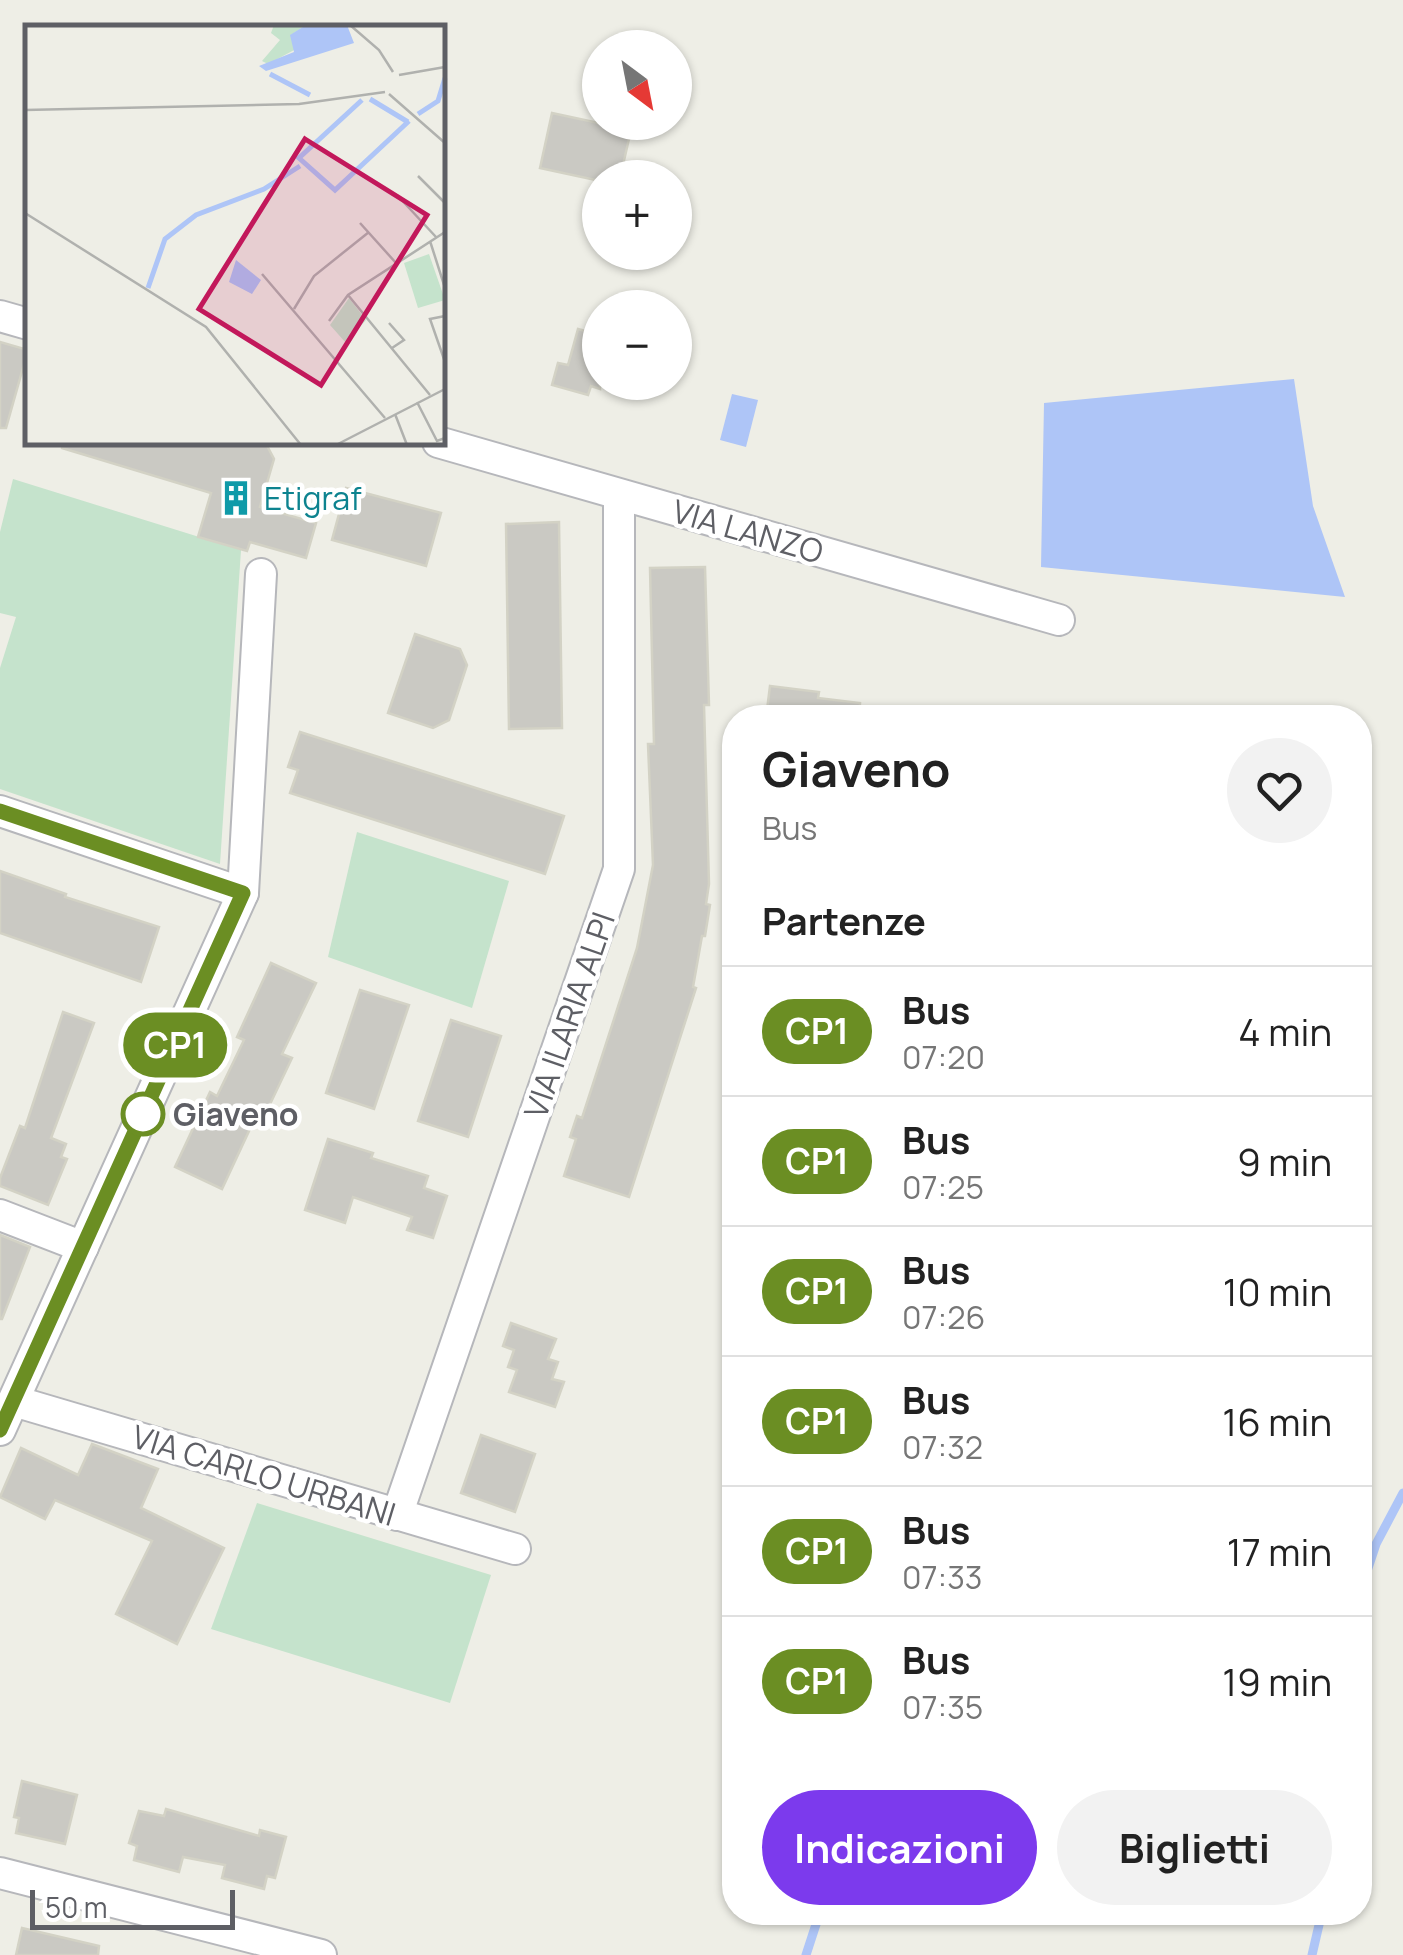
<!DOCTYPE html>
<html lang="it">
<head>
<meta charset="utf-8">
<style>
  body { margin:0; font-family:Manrope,sans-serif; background:#f2f2f2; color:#222; height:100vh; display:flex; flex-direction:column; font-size:38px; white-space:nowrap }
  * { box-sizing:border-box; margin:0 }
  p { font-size:32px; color:#767676 }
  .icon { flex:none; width:55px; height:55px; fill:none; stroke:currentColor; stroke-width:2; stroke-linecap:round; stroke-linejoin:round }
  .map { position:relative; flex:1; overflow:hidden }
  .drawer { position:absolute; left:722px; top:705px; width:650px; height:1220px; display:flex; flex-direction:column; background:#fff; border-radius:40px; box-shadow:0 2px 8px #0004 }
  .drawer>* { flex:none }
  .badge { padding:0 20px; border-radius:32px; font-size:35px; line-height:65px }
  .needle { width:65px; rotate:148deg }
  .fabs { position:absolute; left:582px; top:30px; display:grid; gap:20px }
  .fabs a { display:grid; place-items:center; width:110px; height:110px; border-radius:50%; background:#fff; box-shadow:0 2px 8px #0004; font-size:50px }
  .scale { position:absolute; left:30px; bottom:25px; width:205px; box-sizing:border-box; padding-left:10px; border:5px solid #5e5f65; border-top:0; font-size:28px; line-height:35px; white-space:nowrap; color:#5e5f65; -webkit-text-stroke:8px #fff; paint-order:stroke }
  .map>.badge { position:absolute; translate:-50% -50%; box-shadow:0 0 0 5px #fff }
  h2 { padding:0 40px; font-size:38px; line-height:90px }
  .round { display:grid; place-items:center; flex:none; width:105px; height:105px; border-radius:52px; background:#f2f2f2 }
  .summary { display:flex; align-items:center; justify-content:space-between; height:170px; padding:0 40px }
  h1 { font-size:48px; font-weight:700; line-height:75px }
  .cta { display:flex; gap:20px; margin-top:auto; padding:20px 40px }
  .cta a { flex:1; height:115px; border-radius:60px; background:#7c3aed; color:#fff; font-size:40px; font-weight:700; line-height:115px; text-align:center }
  .cta a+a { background:#f2f2f2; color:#222 }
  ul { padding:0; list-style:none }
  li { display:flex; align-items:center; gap:30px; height:130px; padding:0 40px; border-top:2px solid #e0e0e0 }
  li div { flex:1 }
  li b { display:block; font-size:38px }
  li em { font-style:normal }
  li .badge { min-width:110px; font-weight:700; text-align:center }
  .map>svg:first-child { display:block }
</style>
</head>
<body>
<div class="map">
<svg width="1403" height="1955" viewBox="0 0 1403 1955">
  <rect width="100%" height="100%" fill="#eeeee6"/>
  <g fill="#c5e3cc">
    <polygon points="13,479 241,550 220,864 0,789 0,668 16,617 0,613 0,532"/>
    <polygon points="357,832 509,881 472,1008 328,957"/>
    <polygon points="257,1503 491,1575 450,1703 211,1629"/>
  </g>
  <g fill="#aec5f7">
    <polygon points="1294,379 1313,506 1345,597 1041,567 1044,403"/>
    <polygon points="732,394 758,400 746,447 720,440"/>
  </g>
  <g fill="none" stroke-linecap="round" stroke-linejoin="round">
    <g stroke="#aec5f7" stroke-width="9">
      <polyline points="1360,1592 1376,1544 1403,1493"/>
      <polyline points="806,1955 820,1912"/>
      <polyline points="1312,1955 1322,1912"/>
    </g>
  </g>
  <g fill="#cac9c3" stroke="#d3d2c5" stroke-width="2.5">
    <polygon points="552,113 631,130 620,178 600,178 600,181 540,168"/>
    <polygon points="578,329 600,335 600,389 591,386 588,395 552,385 558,363 568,365"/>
    <polygon points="0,342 28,350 6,428 0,428"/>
    <polygon points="62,442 265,442 274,459 260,507 316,523 306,558 250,542 247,551 198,537 211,493 62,448"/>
    <polygon points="346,488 441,513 426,566 332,540"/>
    <polygon points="559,522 562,728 509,729 506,524"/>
    <polygon points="705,567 709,705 704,705 709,884 706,904 710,905 705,936 702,936 693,987 696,988 629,1197 564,1176 576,1139 570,1137 577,1116 582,1118 637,948 653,865 648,744 654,744 650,568"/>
    <polygon points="415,634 460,649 467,665 449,720 433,728 388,713"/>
    <polygon points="770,686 819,692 818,698 860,703 859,718 766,718"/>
    <polygon points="300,732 564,816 545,874 290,793 298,770 288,767"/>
    <polygon points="0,871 66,894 65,897 159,927 141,982 0,933"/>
    <polygon points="271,963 316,983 282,1054 292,1058 263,1119 256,1116 222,1189 175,1167 210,1092 217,1096 244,1040 237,1037"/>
    <polygon points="360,990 409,1005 374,1109 326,1093"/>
    <polygon points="63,1012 94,1023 51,1138 66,1144 61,1157 67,1159 48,1205 0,1186 0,1178 20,1126 25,1128"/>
    <polygon points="451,1020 501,1036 468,1137 418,1121"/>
    <polygon points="328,1139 373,1153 371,1158 428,1176 424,1188 447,1196 433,1238 407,1230 412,1217 353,1197 345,1223 305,1210"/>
    <polygon points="0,1235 30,1247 2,1319 0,1319"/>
    <polygon points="511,1323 556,1339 548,1359 558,1362 552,1379 564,1382 555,1407 509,1392 517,1370 508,1367 514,1350 503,1346"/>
    <polygon points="481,1435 535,1454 515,1512 461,1493"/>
    <polygon points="92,1444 158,1469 141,1508 224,1548 177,1644 116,1614 152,1541 55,1500 45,1519 0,1497 21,1448 78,1475"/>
    <polygon points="22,1781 77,1795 65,1844 16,1833 19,1818 14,1817"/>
    <polygon points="166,1809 259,1836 260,1830 286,1837 275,1878 267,1876 264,1889 222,1878 225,1865 183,1857 179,1872 134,1860 137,1846 129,1843 139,1811 164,1816"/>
    <polygon points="22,1928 99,1946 98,1955 16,1955"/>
  </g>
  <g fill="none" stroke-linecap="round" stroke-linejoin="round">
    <defs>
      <g id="street">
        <polyline points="0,316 28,324"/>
        <polyline points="438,442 1059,620"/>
        <polyline points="0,811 243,893"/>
        <polyline points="0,1215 83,1247"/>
        <polyline points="14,1401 515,1549"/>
        <polyline points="0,1430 243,893 261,574"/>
        <polyline points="397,1515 619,869 619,495"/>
        <polyline points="0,1873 321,1955"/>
      </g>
    </defs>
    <use href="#street" stroke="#b6b7bb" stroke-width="34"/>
    <use href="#street" stroke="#fff" stroke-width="30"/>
  </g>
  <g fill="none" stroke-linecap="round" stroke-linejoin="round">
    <defs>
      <polyline id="line" points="0,811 243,893 0,1430"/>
    </defs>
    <use href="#line" stroke="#fff" stroke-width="22"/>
    <use href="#line" stroke="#6b8e23" stroke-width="15"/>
  </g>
  <defs>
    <symbol id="building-bare" viewBox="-9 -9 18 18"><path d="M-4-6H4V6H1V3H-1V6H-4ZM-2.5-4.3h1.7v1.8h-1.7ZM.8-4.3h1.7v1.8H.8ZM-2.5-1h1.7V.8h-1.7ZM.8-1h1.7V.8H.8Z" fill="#0f9aa8" stroke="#fff" stroke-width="2.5" paint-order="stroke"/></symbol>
  </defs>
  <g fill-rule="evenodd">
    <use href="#building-bare" x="211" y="473" width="50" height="50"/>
  </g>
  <circle fill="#fff" stroke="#6b8e23" stroke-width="5" cx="143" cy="1114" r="20"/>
  <g text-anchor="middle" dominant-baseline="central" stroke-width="9" stroke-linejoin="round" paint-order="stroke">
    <g font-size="32" fill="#0d838f" stroke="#fff" text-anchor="start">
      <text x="264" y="498">Etigraf</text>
    </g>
    <g font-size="32" fill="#5e5f65" stroke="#fff">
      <text transform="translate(748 531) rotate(16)">VIA LANZO</text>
      <text transform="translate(569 1015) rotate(-71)">VIA ILARIA ALPI</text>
      <text transform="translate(264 1475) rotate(17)">VIA CARLO URBANI</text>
    </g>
    <g font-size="32" font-weight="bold" fill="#5e5f65" stroke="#fff" text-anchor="start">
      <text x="173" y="1114">Giaveno</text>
    </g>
  </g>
  <g transform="translate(25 25)">
    <rect width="420" height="420" fill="#eeeee6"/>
    <path d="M249 0H281L266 10 271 24 243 39 237 36 255 15 246 8ZM404 229 420 275 393 283 379 238ZM324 273 341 295 321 318 305 300Z" fill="#c5e3cc"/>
    <path d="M281 0H322L329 18 241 46 234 41 269 27 265 10ZM211 235 236 255 227 269 204 257Z" fill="#aec5f7"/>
    <path fill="none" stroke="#aec5f7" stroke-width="5" d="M245 49 285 70M345 74 383 97M337 75 274 133 310 165 384 96M393 89 413 76 420 53M123 263 140 214 171 190 239 164 275 141"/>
    <path fill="none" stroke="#b0b1ae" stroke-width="2.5" d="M325 0 354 25 368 47M374 50 420 42M364 69 420 118M0 85 274 79 360 67M393 151 420 178M372 170 411 212M0 188 181 302 276 420M335 198 371 238M405 216 420 263M237 249 360 393M323 270 405 370M269 284 289 251 344 207M420 291 405 294 420 337M304 296 323 270 420 207M364 298 379 315 367 323M392 377 412 416 420 413M370 389 382 420M311 420 420 364"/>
    <path fill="#c2185b" fill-opacity="0.15" stroke="#c2185b" stroke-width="5" d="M280 114 402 190 296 360 174 284Z"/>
    <rect width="420" height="420" fill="none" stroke="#5e5f65" stroke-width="5"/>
  </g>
</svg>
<div class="fabs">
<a><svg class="needle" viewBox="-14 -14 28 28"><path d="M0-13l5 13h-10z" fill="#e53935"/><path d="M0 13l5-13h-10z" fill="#767676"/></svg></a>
<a>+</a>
<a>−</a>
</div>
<div class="scale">50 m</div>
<b class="badge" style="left:175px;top:1045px;background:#6b8e23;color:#fff">CP1</b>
<section class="drawer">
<div class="summary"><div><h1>Giaveno</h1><p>Bus</p></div><a class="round"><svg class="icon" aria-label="heart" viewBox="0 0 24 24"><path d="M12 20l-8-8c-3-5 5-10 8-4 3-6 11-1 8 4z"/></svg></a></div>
<h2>Partenze</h2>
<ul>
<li><span class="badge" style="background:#6b8e23;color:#fff">CP1</span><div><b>Bus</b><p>07:20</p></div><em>4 min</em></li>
<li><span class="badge" style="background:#6b8e23;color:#fff">CP1</span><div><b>Bus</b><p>07:25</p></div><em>9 min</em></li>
<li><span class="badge" style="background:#6b8e23;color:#fff">CP1</span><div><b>Bus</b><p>07:26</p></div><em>10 min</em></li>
<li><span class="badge" style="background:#6b8e23;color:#fff">CP1</span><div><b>Bus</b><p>07:32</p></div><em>16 min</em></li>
<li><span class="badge" style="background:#6b8e23;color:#fff">CP1</span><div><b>Bus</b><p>07:33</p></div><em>17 min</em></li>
<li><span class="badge" style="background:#6b8e23;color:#fff">CP1</span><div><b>Bus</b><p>07:35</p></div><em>19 min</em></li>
</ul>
<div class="cta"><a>Indicazioni</a><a>Biglietti</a></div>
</section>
</div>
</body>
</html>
